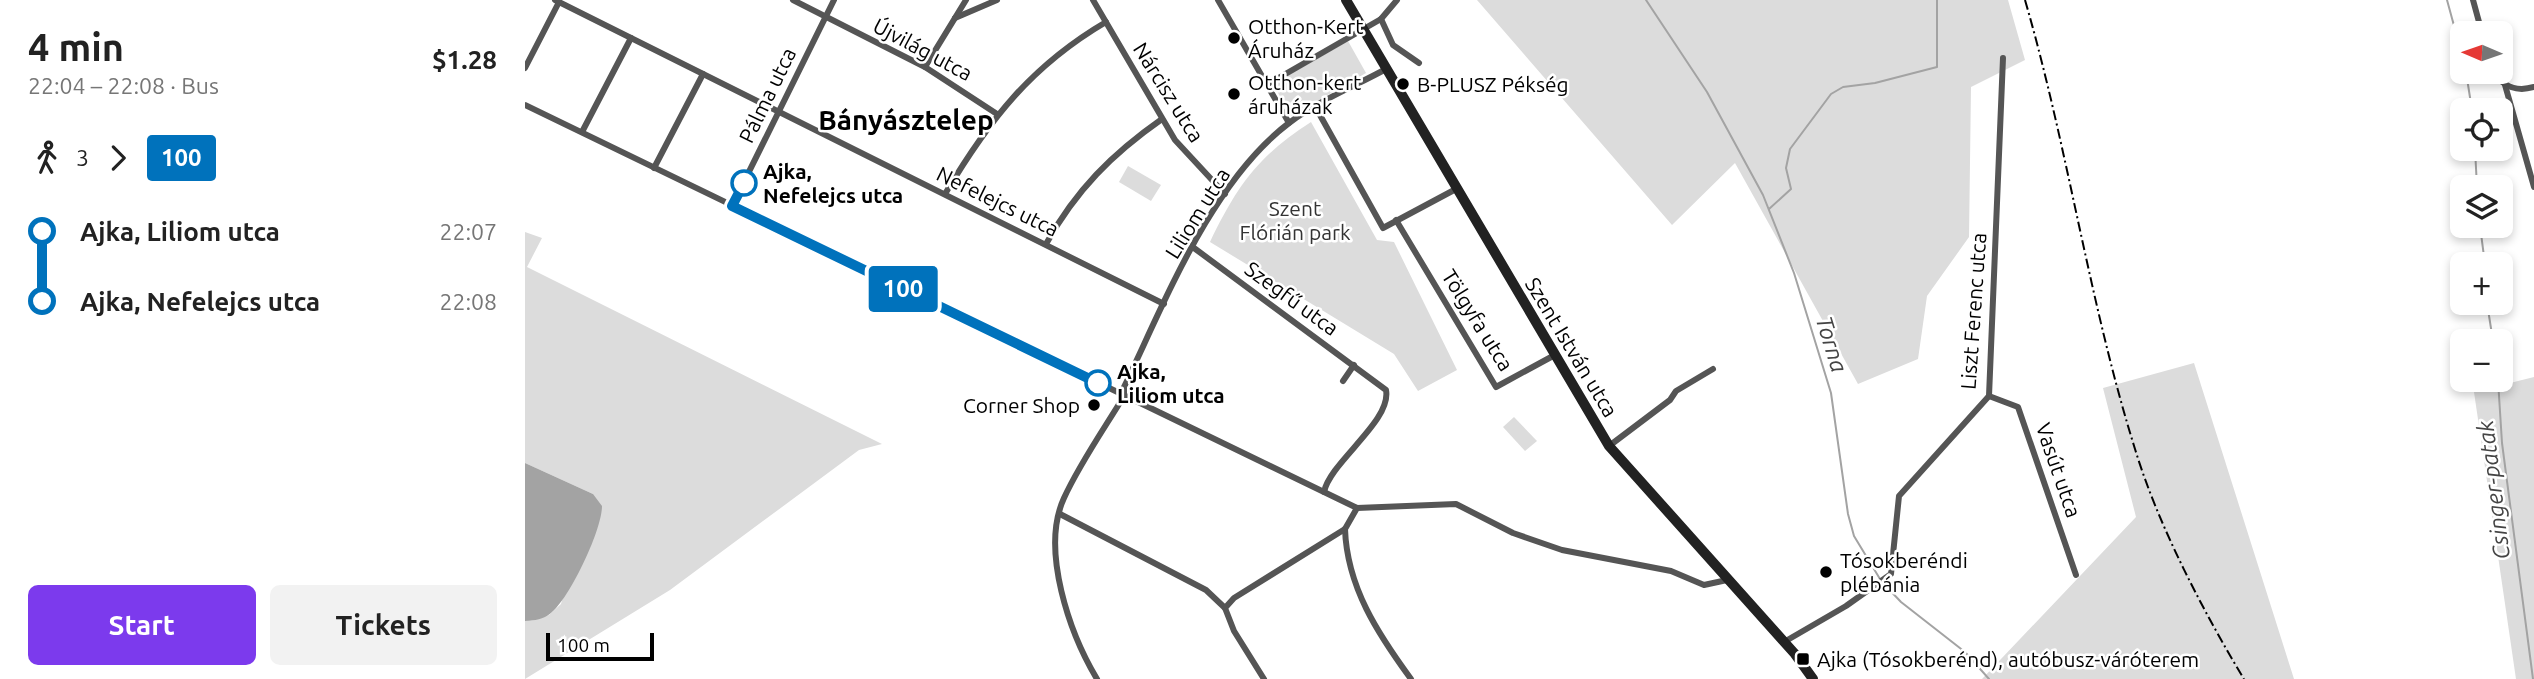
<!DOCTYPE html>
<html lang="en">
<head>
<meta charset="utf-8">
<style>
  body { margin:0; font-family:Ubuntu,sans-serif; background:#f2f2f2; color:#222; height:100vh; display:flex; flex-direction:column; font-size:26px; white-space:nowrap }
  * { box-sizing:border-box; margin:0 }
  p { font-size:23px; color:#767676 }
  .icon { flex:none; width:38px; height:38px; fill:none; stroke:currentColor; stroke-width:2; stroke-linecap:round; stroke-linejoin:round }
  .map { position:relative; flex:1; overflow:hidden }
  .details { display:flex; flex-direction:column; background:#fff; width:525px }
  .details>* { flex:none }
  .badge { padding:0 14px; border-radius:5px; font-size:24px; line-height:46px }
  .needle { width:46px; rotate:272deg }
  .controls { position:absolute; left:1925px; top:21px; display:grid; gap:14px }
  .controls a { display:grid; place-items:center; width:63px; height:63px; border-radius:10px; background:#fff; box-shadow:0 4px 10px #0003; font-size:35px }
  .scale { position:absolute; left:21px; bottom:18px; width:108px; box-sizing:border-box; padding-left:7px; border:4px solid #000; border-top:0; font-size:19px; line-height:24px; white-space:nowrap; color:#000; -webkit-text-stroke:5px #fff; paint-order:stroke }
  .map>.badge { position:absolute; translate:-50% -50%; box-shadow:0 0 0 4px #fff }
  .legs { display:flex; align-items:center; gap:10px; height:77px; padding:0 28px; font-size:23px }
  .legs p { margin-inline-start:auto }
  .overview { display:flex; align-items:center; justify-content:space-between; height:119px; padding:0 28px }
  h1 { font-size:38px; font-weight:700; line-height:52px }
  .primary-button { display:flex; gap:14px; margin-top:auto; padding:14px 28px }
  .primary-button a { flex:1; height:80px; border-radius:10px; background:#7c3aed; color:#fff; font-size:28px; font-weight:700; line-height:80px; text-align:center }
  .primary-button a+a { background:#f2f2f2; color:#222 }
  ul { padding:0 28px; list-style:none }
  li { display:flex; align-items:center; gap:24px; height:70px; font-size:26px }
  li i { display:grid; place-items:center; width:10px; height:100%; margin:0 9px; background:currentColor }
  li i::after { content:''; width:18px; height:18px; margin:-9px; border:5px solid; border-radius:50%; background:#fff }
  li p { margin-inline-start:auto }
  li:first-child i { background:linear-gradient(#0000 50%,currentColor 0) }
  li:last-child i { background:linear-gradient(currentColor 50%,#0000 0) }
  main { display:flex; flex:1; min-height:0 }
  .map>svg:first-child { display:block }
</style>
</head>
<body>
<main>
<section class="details">
<div class="overview"><div><h1>4 min</h1><p>22:04 – 22:08 · Bus</p></div><b>$1.28</b></div>
<div class="legs"><svg class="icon" aria-label="walk" viewBox="0 0 24 24"><circle cx="13" cy="4" r="2"/><path d="M13 8l-2 6 4 7M11 14l-3 7M7 12l3-4h3l4 4"/></svg>3<svg class="icon" aria-label="forward" viewBox="0 0 24 24"><path d="M9 5l7 7-7 7"/></svg><b class="badge" style="background:#0072bc;color:#fff">100</b></div>
<ul>
<li><i style="color:#0072bc"></i><b>Ajka, Liliom utca</b><p>22:07</p></li>
<li><i style="color:#0072bc"></i><b>Ajka, Nefelejcs utca</b><p>22:08</p></li>
</ul>
<div class="primary-button"><a>Start</a><a>Tickets</a></div>
</section>
<div class="map">
<svg width="2009" height="679" viewBox="0 0 2009 679">
  <rect width="100%" height="100%" fill="#fff"/>
  <g fill="#dcdcdc">
    <polygon points="952,0 1483,0 1500,60 1446,87 1444,237 1402,296 1393,359 1333,384 1210,163 1147,225"/>
    <polygon points="823,41 841,73 766,116 748,84"/>
    <path d="M786 122 852 240 869 242 932 370 893 391 869 354 685 242C712 186 733 156 786 122Z"/>
    <polygon points="603,166 636,185 626,201 594,182"/>
    <polygon points="0,232 17,238 2,267 357,444 334,450 145,590 0,679 0,621 24,615 36,604 68,494 0,463"/>
    <polygon points="1669,363 1769,679 1457,679 1611,517 1578,388"/>
    <polygon points="2009,377 2009,679 1991,679 1949,392"/>
    <polygon points="989,417 1012,441 1000,451 978,427"/>
  </g>
  <path fill="#a3a3a3" d="M0 463 68 494 77 506C77 530 45 598 26 613 18 620 10 620 0 621Z"/>
  <g fill="none" stroke-linecap="round" stroke-linejoin="round">
    <g stroke="#a3a3a3" stroke-width="2">
      <polyline points="1121,0 1182,92 1238,195 1269,273 1306,393 1323,514 1329,536 1355,579"/>
      <polyline points="1922,0 1937,55"/>
      <polyline points="1941,72 1947,110"/>
      <polyline points="1950,149 1952,187"/>
      <polyline points="1244,209 1266,189 1261,168 1265,149 1306,94 1318,87 1350,83 1412,67 1412,0"/>
      <polyline points="1955,226 1960,264"/>
      <polyline points="1962,303 1968,341"/>
      <polyline points="1973,380 1977,443 2008,679"/>
      <polyline points="1359,584 1376,602 1440,652 1464,679"/>
    </g>
    <g stroke="#555" stroke-width="6">
      <polyline points="30,0 639,304"/>
      <polyline points="268,0 400,67 472,114"/>
      <polyline points="568,0 650,140 700,194"/>
      <polyline points="693,0 764,123"/>
      <polyline points="1948,0 1957,33"/>
      <polyline points="430,18 472,0"/>
      <polyline points="856,19 868,45 894,63"/>
      <polyline points="400,67 441,0"/>
      <polyline points="0,68 34,2"/>
      <path d="M1969 72C1978 87 1992 92 2009 87"/>
      <polyline points="743,84 856,19 872,0"/>
      <polyline points="1980,85 2009,187"/>
      <polyline points="0,105 832,508 931,504 988,533 1037,550 1146,571 1179,585 1202,580"/>
      <polyline points="791,108 858,228 931,189"/>
      <polyline points="57,132 106,38"/>
      <polyline points="129,168 178,74"/>
      <path d="M420 194C464 120 506 66 581 22"/>
      <polyline points="207,206 309,0"/>
      <polyline points="871,220 971,387 1028,356"/>
      <path d="M521 244C551 190 587 154 637 119"/>
      <path d="M669 248 861 390C867 421 805 462 799 492"/>
      <polyline points="818,381 829,365"/>
      <polyline points="1464,396 1493,407 1551,575"/>
      <polyline points="1084,446 1145,400 1151,391 1188,369"/>
      <polyline points="535,514 681,590 700,608"/>
      <path d="M820 529C822 587 853 634 886 679"/>
      <polyline points="1259,642 1321,606 1366,574 1374,496 1464,396 1478,58"/>
      <path d="M572 679C545 634 515 550 539 498 555 463 579 429 599 396V387C640 302 686 182 764 123 793 101 830 86 861 69"/>
      <polyline points="739,679 709,631 700,608 709,598 820,529 832,508"/>
    </g>
    <polyline stroke="#222" stroke-width="10" points="821,0 1084,446 1270,654 1288,679"/>
    <path stroke="#000" stroke-width="2" stroke-dasharray="10 3.5 2 3.5" stroke-linecap="butt" d="M1500 0C1543 148 1564 302 1610 449 1633 525 1678 611 1719 679"/>
  </g>
  <g fill="none" stroke-linecap="round" stroke-linejoin="round">
    <defs>
      <polyline id="line-1" points="219,183 207,206 573,383"/>
    </defs>
    <use href="#line-1" stroke="#fff" stroke-width="16"/>
    <use href="#line-1" stroke="#0072bc" stroke-width="10"/>
  </g>
  <g fill="#000" stroke="#fff" stroke-width="2.5">
    <circle cx="709" cy="38" r="7"/>
    <circle cx="878" cy="84" r="7"/>
    <circle cx="709" cy="94" r="7"/>
    <circle cx="569" cy="405" r="7"/>
    <circle cx="1301" cy="572" r="7"/>
    <rect x="1271" y="652" width="14" height="14" rx="3.5"/>
  </g>
  <g fill="#fff" stroke="#0072bc" stroke-width="3.5">
    <circle cx="219" cy="183" r="12"/>
    <circle cx="573" cy="383" r="12"/>
  </g>
  <g text-anchor="middle" dominant-baseline="central" stroke-width="5" stroke-linejoin="round" paint-order="stroke">
    <g font-size="21" fill="#000" stroke="#fff" text-anchor="start">
      <text x="723" y="26">Otthon-Kert<tspan x="723" dy="24">Áruház</tspan></text>
      <text x="723" y="82">Otthon-kert<tspan x="723" dy="24">áruházak</tspan></text>
      <text x="892" y="84">B-PLUSZ Pékség</text>
      <text x="555" y="405" text-anchor="end">Corner Shop</text>
      <text x="1315" y="560">Tósokberéndi<tspan x="1315" dy="24">plébánia</tspan></text>
      <text x="1292" y="659">Ajka (Tósokberénd), autóbusz-váróterem</text>
    </g>
    <g font-size="21" fill="#000" stroke="#fff">
      <text transform="translate(398 49) rotate(28)">Újvilág utca</text>
      <text transform="translate(644 92) rotate(58)">Nárcisz utca</text>
      <text transform="translate(242 95) rotate(-64)">Pálma utca</text>
      <text transform="translate(473 201) rotate(26)">Nefelejcs utca</text>
      <text transform="translate(672 213) rotate(-58)">Liliom utca</text>
      <text transform="translate(767 298) rotate(36)">Szegfű utca</text>
      <text transform="translate(1448 311) rotate(-86)">Liszt Ferenc utca</text>
      <text transform="translate(953 320) rotate(58)">Tölgyfa utca</text>
      <text transform="translate(1047 347) rotate(59)">Szent István utca</text>
      <text transform="translate(1534 470) rotate(71)">Vasút utca</text>
    </g>
    <g font-size="21" font-weight="bold" fill="#000" stroke="#fff" text-anchor="start">
      <text x="238" y="171">Ajka,<tspan x="238" dy="24">Nefelejcs utca</tspan></text>
      <text x="592" y="371">Ajka,<tspan x="592" dy="24">Liliom utca</tspan></text>
    </g>
    <g font-size="21" fill="#333" stroke="#fff">
      <text x="770" y="208">Szent<tspan x="770" dy="24">Flórián park</tspan></text>
    </g>
    <g font-size="23" font-style="italic" fill="#444" stroke="#fff">
      <text transform="translate(1307 344) rotate(73)">Torna</text>
      <text transform="translate(1968 490) rotate(-97)">Csinger-patak</text>
    </g>
    <g font-size="28" font-weight="bold" fill="#000" stroke="#fff">
      <text x="381" y="119">Bányásztelep</text>
    </g>
  </g>
</svg>
<div class="controls">
<a><svg class="needle" viewBox="-14 -14 28 28"><path d="M0-13l5 13h-10z" fill="#e53935"/><path d="M0 13l5-13h-10z" fill="#767676"/></svg></a>
<a><svg class="icon" aria-label="locate" viewBox="0 0 24 24"><circle cx="12" cy="12" r="6"/><path d="M12 2v4M12 18v4M2 12h4M18 12h4"/></svg></a>
<a><svg class="icon" aria-label="layers" viewBox="0 0 24 24"><path d="M12 4l9 5-9 5-9-5zM3 14l9 5 9-5"/></svg></a>
<a>+</a>
<a>−</a>
</div>
<div class="scale">100 m</div>
<b class="badge" style="left:378px;top:289px;background:#0072bc;color:#fff">100</b>
</div>
</main>
</body>
</html>
